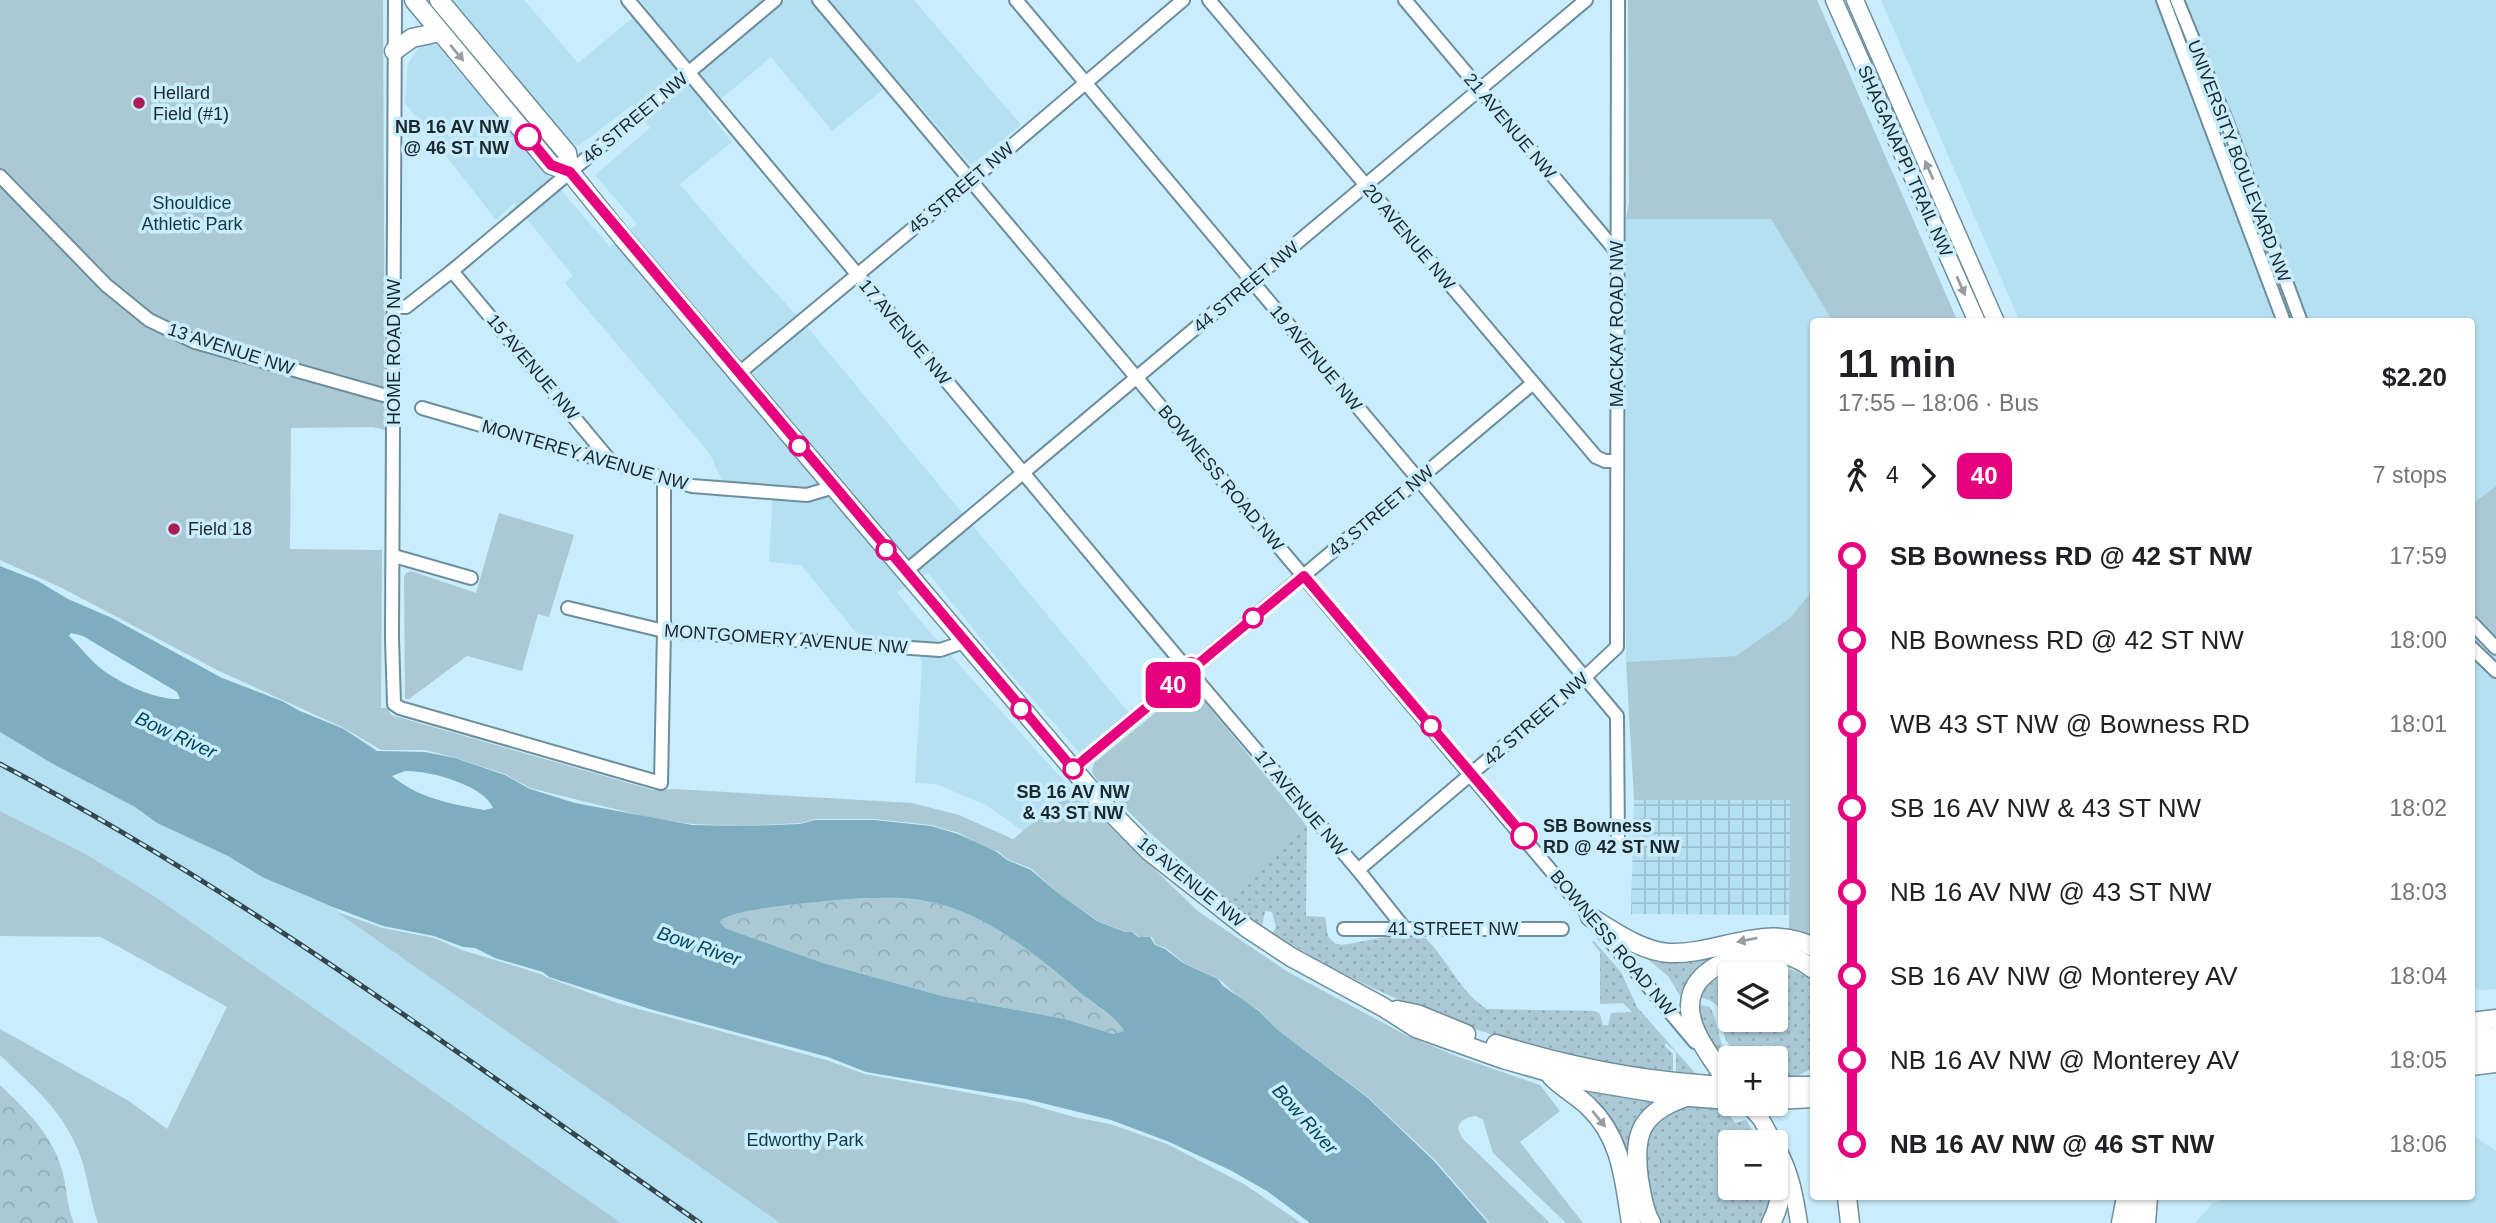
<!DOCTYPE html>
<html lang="en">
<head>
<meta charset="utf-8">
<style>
  body { margin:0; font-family:Helvetica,sans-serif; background:#f2f2f2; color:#202124; height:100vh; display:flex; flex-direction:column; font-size:26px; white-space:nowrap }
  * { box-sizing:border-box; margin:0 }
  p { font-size:23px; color:#757577 }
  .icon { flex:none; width:38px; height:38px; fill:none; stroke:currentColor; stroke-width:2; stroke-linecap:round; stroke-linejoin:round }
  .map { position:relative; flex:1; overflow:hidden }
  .side { position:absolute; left:1810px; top:318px; width:665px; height:882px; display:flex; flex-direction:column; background:#fff; border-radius:7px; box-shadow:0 2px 5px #0004 }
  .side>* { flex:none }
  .badge { padding:0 14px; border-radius:10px; font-size:24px; line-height:46px }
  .fabs { position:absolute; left:1718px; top:962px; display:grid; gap:14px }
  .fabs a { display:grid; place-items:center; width:70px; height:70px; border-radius:7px; background:#fff; box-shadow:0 2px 5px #0004; font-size:35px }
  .map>.badge { position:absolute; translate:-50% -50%; box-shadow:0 0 0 4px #fff }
  .legs { display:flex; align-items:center; gap:10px; height:77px; padding:0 28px; font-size:23px }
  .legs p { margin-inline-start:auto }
  .summary { display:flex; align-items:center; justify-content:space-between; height:119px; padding:0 28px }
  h1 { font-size:38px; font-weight:800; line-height:52px }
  ul { padding:0 28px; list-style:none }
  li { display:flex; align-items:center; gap:24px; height:84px; font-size:26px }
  li i { display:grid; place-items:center; width:10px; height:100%; margin:0 9px; background:currentColor }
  li i::after { content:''; width:18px; height:18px; margin:-9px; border:5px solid; border-radius:50%; background:#fff }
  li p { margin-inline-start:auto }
  li:first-child i { background:linear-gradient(#0000 50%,currentColor 0) }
  li:last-child i { background:linear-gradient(currentColor 50%,#0000 0) }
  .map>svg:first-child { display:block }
</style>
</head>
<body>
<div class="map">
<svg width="2496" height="1223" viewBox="0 0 2496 1223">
  <defs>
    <pattern id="industrial-grid" width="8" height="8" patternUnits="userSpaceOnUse" patternTransform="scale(1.75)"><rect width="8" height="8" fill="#b5e0f2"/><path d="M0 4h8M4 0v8" fill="none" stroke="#9bc0d0"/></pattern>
    <pattern id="grass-dots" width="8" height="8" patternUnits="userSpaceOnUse" patternTransform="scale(1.75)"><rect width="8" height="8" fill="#abc9d5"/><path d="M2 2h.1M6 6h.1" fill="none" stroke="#93adb7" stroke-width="1.8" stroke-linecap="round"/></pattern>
    <pattern id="forest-crowns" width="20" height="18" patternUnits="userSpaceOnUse" patternTransform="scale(1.75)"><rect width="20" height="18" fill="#abc9d5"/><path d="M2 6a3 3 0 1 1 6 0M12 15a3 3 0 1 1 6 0" fill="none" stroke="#93adb7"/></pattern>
  </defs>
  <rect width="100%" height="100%" fill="#c9edfc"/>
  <g fill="#b5e0f2">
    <polygon points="450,0 524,0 578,63 646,7 640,0 914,0 1021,125 971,165 896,79 832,131 771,57 707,111 732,142 680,184 729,242 809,329 1129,713 1079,752 1000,662 928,573 897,592 928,630 1073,791 1023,831 988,806 936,784 915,783 922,663 915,643 863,641 801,565 769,562 773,488 722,481 710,454 565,283 573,276 514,203 496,220 405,103 408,64 419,46 426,42 437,46 610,247 637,224 595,175 650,128 632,105 580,145 573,144"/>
    <polygon points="1881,0 2496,0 2496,989 2483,990 2471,986 2471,322 2020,322"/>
    <polygon points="1626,219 1771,219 1833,322 1813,322 1813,590 1790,618 1737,656 1626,662"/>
    <polygon points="0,732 53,764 135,807 157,823 228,856 262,877 333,907 780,1223 621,1223 154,896 84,853 0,811"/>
    <polygon points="2471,1134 2496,1151 2496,1223 2195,1223 2213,1203 2227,1197 2471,1197"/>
  </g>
  <polygon fill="url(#industrial-grid)" points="1634,800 1791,800 1789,915 1631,914"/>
  <g fill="url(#grass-dots)" fill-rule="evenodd">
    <path d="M1302 820 1307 827 1306 916 1325 917 1328 936 1334 943 1342 945 1391 936H1423C1447 957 1459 992 1487 1009L1595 1011 1600 1014 1603 1025H1608L1611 1013 1632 1012 1623 1003 1600 1004V952L1592 942 1594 941 1621 972 1637 1007 1696 1074 1683 1072 1682 1074H1676V1052L1665 1043V1046L1673 1054V1074C1528 1055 1396 1011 1273 933L1276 927 1272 912 1265 911 1262 926 1225 899Z"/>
    <path d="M1641 954H1723C1690 967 1697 972 1681 997L1668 976Z"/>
    <path d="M1766 965C1783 967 1798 968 1813 983V1068L1797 1076 1776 1078V1059H1737L1725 1038 1718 1006 1711 1001 1700 997C1711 974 1740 969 1766 965ZM1731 975H1776V1020H1731Z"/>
    <path d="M1700 1005 1710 1007C1719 1022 1716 1038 1728 1055L1724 1057 1703 1032 1697 1006Z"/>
    <polygon points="1582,1088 1656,1101 1647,1110 1632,1182 1580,1090"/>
    <path d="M1690 1105 1724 1107 1735 1123 1746 1120 1760 1143H1731V1188H1773L1772 1202 1762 1223H1658L1655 1219C1647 1175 1624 1114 1690 1105Z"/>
  </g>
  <g fill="url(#forest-crowns)">
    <path d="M864 898C880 898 897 897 913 899 979 906 1036 954 1084 996 1097 1007 1116 1017 1124 1031L1113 1034 1065 1019 942 996 823 963 725 928 720 922C728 907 842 900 864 898Z"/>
    <path d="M0 1085C27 1111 54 1136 63 1174 67 1191 67 1207 74 1223H0Z"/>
  </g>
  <g fill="#abc9d5">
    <path d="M0 0H383L385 430 373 427 291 428 290 549 382 550 381 708H387L391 715 653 790 675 789 912 803 959 815 1013 839 1073 791 1199 912 1288 972 1406 1035 1456 1056 1540 1085 1560 1111 1520 1142 1583 1223H1566L1493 1153 1483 1120 1476 1116C1467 1117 1460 1119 1458 1129L1462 1138 1550 1223H1490L1435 1160 1368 1097 1279 1031 1259 1010 1241 999 1219 979 1184 963 1166 948 1156 945 1152 937H1139L1133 932H1126L1098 921 1054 890 1032 869 1007 859 998 851 988 849 959 833 931 825 874 819H815L801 823 745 826 692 824 655 819 530 788 505 774 456 758 425 750H381L344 728 217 670 62 588 0 560Z"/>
    <polygon points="1628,0 1817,0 1958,322 1833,322 1771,219 1626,219 1629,203"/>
    <polygon points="2496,486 2496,637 2471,614 2471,505"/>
    <polygon points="499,513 574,535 549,617 538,614 522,671 467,656 409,699 405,699 404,577 406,573 411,571 476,593"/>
    <polygon points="1813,590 1813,939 1789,932 1790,800 1634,800 1626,662 1736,656 1790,618"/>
    <polygon points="1187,687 1195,690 1302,820 1225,899 1148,831 1096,779 1092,772 1094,763"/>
    <path d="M0 811 84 853 154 896 621 1223H98C90 1201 88 1177 80 1155 63 1110 34 1088 0 1055V1029L129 1101 167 1129 227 1007 101 937 0 936Z"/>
    <polygon points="337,912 383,928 434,938 462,950 541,974 546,977 617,1003 826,1060 865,1074 1025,1103 1074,1117 1110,1124 1167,1144 1244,1184 1301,1223 780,1223"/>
  </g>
  <path fill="#7eadc0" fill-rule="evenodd" d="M0 566 38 581 68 599 112 618 222 678 282 701 300 711 344 729 377 751 425 752 455 758 505 775 530 789 575 803 692 825 745 826 800 824 815 820H874L931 826 958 834 997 852 1007 860 1031 870 1054 890 1097 921 1125 932H1132L1138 937H1150L1155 945 1165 949 1183 963 1218 979 1223 986 1259 1011 1279 1031 1367 1097 1434 1161 1488 1223H1310L1267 1191 1230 1170 1167 1141 1111 1120 1026 1099 866 1072 828 1057 653 1010 549 977 543 972 495 958 475 948 463 947 434 936 383 926 333 907 262 877 228 856 157 823 135 807 53 764 0 732ZM71 633 83 636 177 692 180 699C156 700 124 685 104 671 90 661 81 647 69 636ZM405 771C428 770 484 785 493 808L484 810C451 804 418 798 392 776ZM864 898C880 898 897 897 913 899 979 906 1036 954 1084 996 1097 1006 1116 1017 1124 1031L1113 1034 1065 1019 942 996 823 963 725 928 720 922C728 907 842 900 864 898Z"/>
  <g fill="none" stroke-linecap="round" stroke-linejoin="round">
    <defs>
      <g id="minor">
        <polyline points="395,0 392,639 394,704 400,708 661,783 664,631 664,479"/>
        <polyline points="628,0 1183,664"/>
        <polyline points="819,0 1695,1042"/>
        <polyline points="1016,0 1617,716 1618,845"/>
        <polyline points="1209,0 1596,457 1605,461 1617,461"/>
        <polyline points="1405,0 1616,251"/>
        <polyline points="2163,0 2284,322"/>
        <polyline points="2177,0 2228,125 2301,322"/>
        <polyline points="0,176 106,285 149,320 195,342 394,398"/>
        <polyline points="452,271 613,464"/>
        <polyline points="394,307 406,307 452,271 775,0"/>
        <polyline points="738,374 981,172 1183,0"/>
        <polyline points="422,408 692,486 807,495 834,487"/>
        <polyline points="394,556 471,578"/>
        <polyline points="905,572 1586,0"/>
        <polyline points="568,608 664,631 940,650 964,642"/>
        <polyline points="2471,622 2496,648"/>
        <polyline points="2471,647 2496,671"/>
        <polyline points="1197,665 1532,384"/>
        <polyline points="1196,679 1358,870 1405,929"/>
        <polyline points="1073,769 1182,678"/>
        <polyline points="1358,870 1585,677 1617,647 1618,0"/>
        <polyline points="1344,929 1562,929"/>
      </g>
      <g id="major">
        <polyline points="1834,0 1977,322"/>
        <polyline points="1855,0 1996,322"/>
        <polyline points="1748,1104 1761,1119 1774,1143"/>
        <path d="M1779 1152C1791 1174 1795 1198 1799 1223"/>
        <polyline points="2133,1223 2134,1197"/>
      </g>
      <g id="highway">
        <polyline points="414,0 551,165 570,172"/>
        <polyline points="439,0 567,153 570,172 623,238 1101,802 1149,851 1247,928 1291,957 1383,1007 1416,1028 1503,1059 1573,1079 1675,1096 1731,1100"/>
        <polyline points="394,51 412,38 440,32"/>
        <path d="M1590 917C1614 931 1640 951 1669 953 1718 955 1765 922 1813 947"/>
        <polyline points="1397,1010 1417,1014 1466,1034"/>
        <polyline points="2471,1022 2496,1019"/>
        <polyline points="2471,1039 2496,1037"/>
        <path d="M1496 1044C1572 1068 1651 1083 1731 1086"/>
        <polyline points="2471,1053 2496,1052"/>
        <polyline points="2471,1066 2496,1063"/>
        <path d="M1721 1073C1709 1053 1689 1030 1690 1005 1691 964 1750 949 1784 955 1795 957 1804 962 1813 969"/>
        <path d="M1551 1076C1562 1088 1577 1095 1589 1107 1622 1139 1624 1180 1631 1223"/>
        <polyline points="1776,1086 1813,1086"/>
        <polyline points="1776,1100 1813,1098"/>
        <polyline points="1772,1139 1773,1143"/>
        <polyline points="1847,1197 1850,1223"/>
        <path d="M1651 1223C1643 1210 1642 1195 1639 1180 1633 1136 1639 1114 1683 1098"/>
        <path d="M1771 1223C1783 1201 1782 1181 1776 1157"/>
        <polyline points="2121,1223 2126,1197"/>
        <polyline points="2146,1223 2148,1197"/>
      </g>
    </defs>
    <use href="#minor" stroke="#6d8e9c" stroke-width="16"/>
    <use href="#major" stroke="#6d8e9c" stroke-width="19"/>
    <use href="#highway" stroke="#6d8e9c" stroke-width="21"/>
    <use href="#minor" stroke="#fff" stroke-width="12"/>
    <use href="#major" stroke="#fff" stroke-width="16"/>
    <use href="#highway" stroke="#fff" stroke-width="18"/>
    <defs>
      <path id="rail" d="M0 764C247 894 471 1063 700 1223"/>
    </defs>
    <use href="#rail" stroke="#35474e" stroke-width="5"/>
    <use href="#rail" stroke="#c9edfc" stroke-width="2.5" stroke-dasharray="8" stroke-linecap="butt"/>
  </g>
  <defs><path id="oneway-solid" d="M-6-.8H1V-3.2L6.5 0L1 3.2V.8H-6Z" transform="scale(1.75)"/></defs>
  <g fill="#989fa1">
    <use href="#oneway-solid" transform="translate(457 53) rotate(50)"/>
    <use href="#oneway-solid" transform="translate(1929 170) rotate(-114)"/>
    <use href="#oneway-solid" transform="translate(1961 286) rotate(66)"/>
    <use href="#oneway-solid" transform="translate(1747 940) rotate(169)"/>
    <use href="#oneway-solid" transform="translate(1599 1119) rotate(51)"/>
  </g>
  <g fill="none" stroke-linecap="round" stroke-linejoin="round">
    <defs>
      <polyline id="line-1" points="528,137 551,165 570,172 1073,769 1182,678 1180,669 1183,664 1192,662 1197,665 1304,576 1524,836"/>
    </defs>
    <use href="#line-1" stroke="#fff" stroke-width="16"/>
    <use href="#line-1" stroke="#e6007e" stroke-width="10"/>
  </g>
  <g fill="#ad1d55" stroke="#c9edfc" stroke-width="2.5">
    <circle cx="139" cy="103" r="7"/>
    <circle cx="174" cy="529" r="7"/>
  </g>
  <g fill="#fff" stroke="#e6007e" stroke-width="3.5">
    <circle cx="528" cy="137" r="12"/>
    <circle cx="799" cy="446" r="9"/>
    <circle cx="886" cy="550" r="9"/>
    <circle cx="1253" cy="618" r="9"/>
    <circle cx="1021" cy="709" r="9"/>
    <circle cx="1431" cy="726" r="9"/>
    <circle cx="1073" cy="769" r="9"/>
    <circle cx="1524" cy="836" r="12"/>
  </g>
  <g text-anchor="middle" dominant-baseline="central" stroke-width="7" stroke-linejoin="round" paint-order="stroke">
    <g font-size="18" fill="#1b292f" stroke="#c9edfc" text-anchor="start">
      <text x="153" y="93">Hellard<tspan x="153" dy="21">Field (#1)</tspan></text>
      <text x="188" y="529">Field 18</text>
    </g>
    <g font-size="18" fill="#1b292f" stroke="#c9edfc">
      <text transform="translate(635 118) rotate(-40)">46 STREET NW</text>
      <text transform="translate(1510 126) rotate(50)">21 AVENUE NW</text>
      <text transform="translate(1905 161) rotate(66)">SHAGANAPPI TRAIL NW</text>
      <text transform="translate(2239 161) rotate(69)">UNIVERSITY BOULEVARD NW</text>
      <text transform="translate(961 188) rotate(-40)">45 STREET NW</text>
      <text transform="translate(1409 237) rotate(50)">20 AVENUE NW</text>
      <text transform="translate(1246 287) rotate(-40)">44 STREET NW</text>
      <text transform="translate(1617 324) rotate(-90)">MACKAY ROAD NW</text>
      <text transform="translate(905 332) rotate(50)">17 AVENUE NW</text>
      <text transform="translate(231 349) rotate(18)">13 AVENUE NW</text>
      <text transform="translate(394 352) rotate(-90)">HOME ROAD NW</text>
      <text transform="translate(1316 358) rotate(50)">19 AVENUE NW</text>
      <text transform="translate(533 367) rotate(50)">15 AVENUE NW</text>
      <text transform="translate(585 455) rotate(16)">MONTEREY AVENUE NW</text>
      <text transform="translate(1221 478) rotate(50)">BOWNESS ROAD NW</text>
      <text transform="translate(1381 511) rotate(-40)">43 STREET NW</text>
      <text transform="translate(786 639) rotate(4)">MONTGOMERY AVENUE NW</text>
      <text transform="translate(1536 719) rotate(-41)">42 STREET NW</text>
      <text transform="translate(1301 803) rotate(50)">17 AVENUE NW</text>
      <text transform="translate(1191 882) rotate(39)">16 AVENUE NW</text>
      <text x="1453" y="929">41 STREET NW</text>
      <text transform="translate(1613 943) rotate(50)">BOWNESS ROAD NW</text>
    </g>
    <g font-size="18" font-weight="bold" fill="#1b292f" stroke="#c9edfc" text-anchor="end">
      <text x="509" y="127">NB 16 AV NW<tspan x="509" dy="21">@ 46 ST NW</tspan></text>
      <text x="1073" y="792" text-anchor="middle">SB 16 AV NW<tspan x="1073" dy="21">&amp; 43 ST NW</tspan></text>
      <text x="1543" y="826" text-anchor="start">SB Bowness<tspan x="1543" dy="21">RD @ 42 ST NW</tspan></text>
    </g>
    <g font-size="18" fill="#113b4a" stroke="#c9edfc">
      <text x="192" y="203">Shouldice<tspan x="192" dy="21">Athletic Park</tspan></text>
      <text x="805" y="1140">Edworthy Park</text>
    </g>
    <g font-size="19" font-style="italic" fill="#00475b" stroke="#c9edfc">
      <text transform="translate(176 735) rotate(25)">Bow River</text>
      <text transform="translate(699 946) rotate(19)">Bow River</text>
      <text transform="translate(1305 1119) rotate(48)">Bow River</text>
    </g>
  </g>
</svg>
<div class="fabs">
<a><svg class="icon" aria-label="layers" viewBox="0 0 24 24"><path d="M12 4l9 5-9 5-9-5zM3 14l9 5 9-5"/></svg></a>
<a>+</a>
<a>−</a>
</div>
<b class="badge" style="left:1173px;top:685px;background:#e6007e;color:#fff">40</b>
<section class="side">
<div class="summary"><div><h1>11 min</h1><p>17:55 – 18:06 · Bus</p></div><b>$2.20</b></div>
<div class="legs"><svg class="icon" aria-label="walk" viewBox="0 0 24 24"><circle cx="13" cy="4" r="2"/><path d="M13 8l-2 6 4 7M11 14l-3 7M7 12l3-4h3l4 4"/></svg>4<svg class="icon" aria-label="forward" viewBox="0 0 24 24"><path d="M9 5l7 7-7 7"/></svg><b class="badge" style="background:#e6007e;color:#fff">40</b><p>7 stops</p></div>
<ul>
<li><i style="color:#e6007e"></i><b>SB Bowness RD @ 42 ST NW</b><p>17:59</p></li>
<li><i style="color:#e6007e"></i><span>NB Bowness RD @ 42 ST NW</span><p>18:00</p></li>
<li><i style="color:#e6007e"></i><span>WB 43 ST NW @ Bowness RD</span><p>18:01</p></li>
<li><i style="color:#e6007e"></i><span>SB 16 AV NW &amp; 43 ST NW</span><p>18:02</p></li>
<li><i style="color:#e6007e"></i><span>NB 16 AV NW @ 43 ST NW</span><p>18:03</p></li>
<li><i style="color:#e6007e"></i><span>SB 16 AV NW @ Monterey AV</span><p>18:04</p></li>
<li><i style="color:#e6007e"></i><span>NB 16 AV NW @ Monterey AV</span><p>18:05</p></li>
<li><i style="color:#e6007e"></i><b>NB 16 AV NW @ 46 ST NW</b><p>18:06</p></li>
</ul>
</section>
</div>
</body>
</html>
